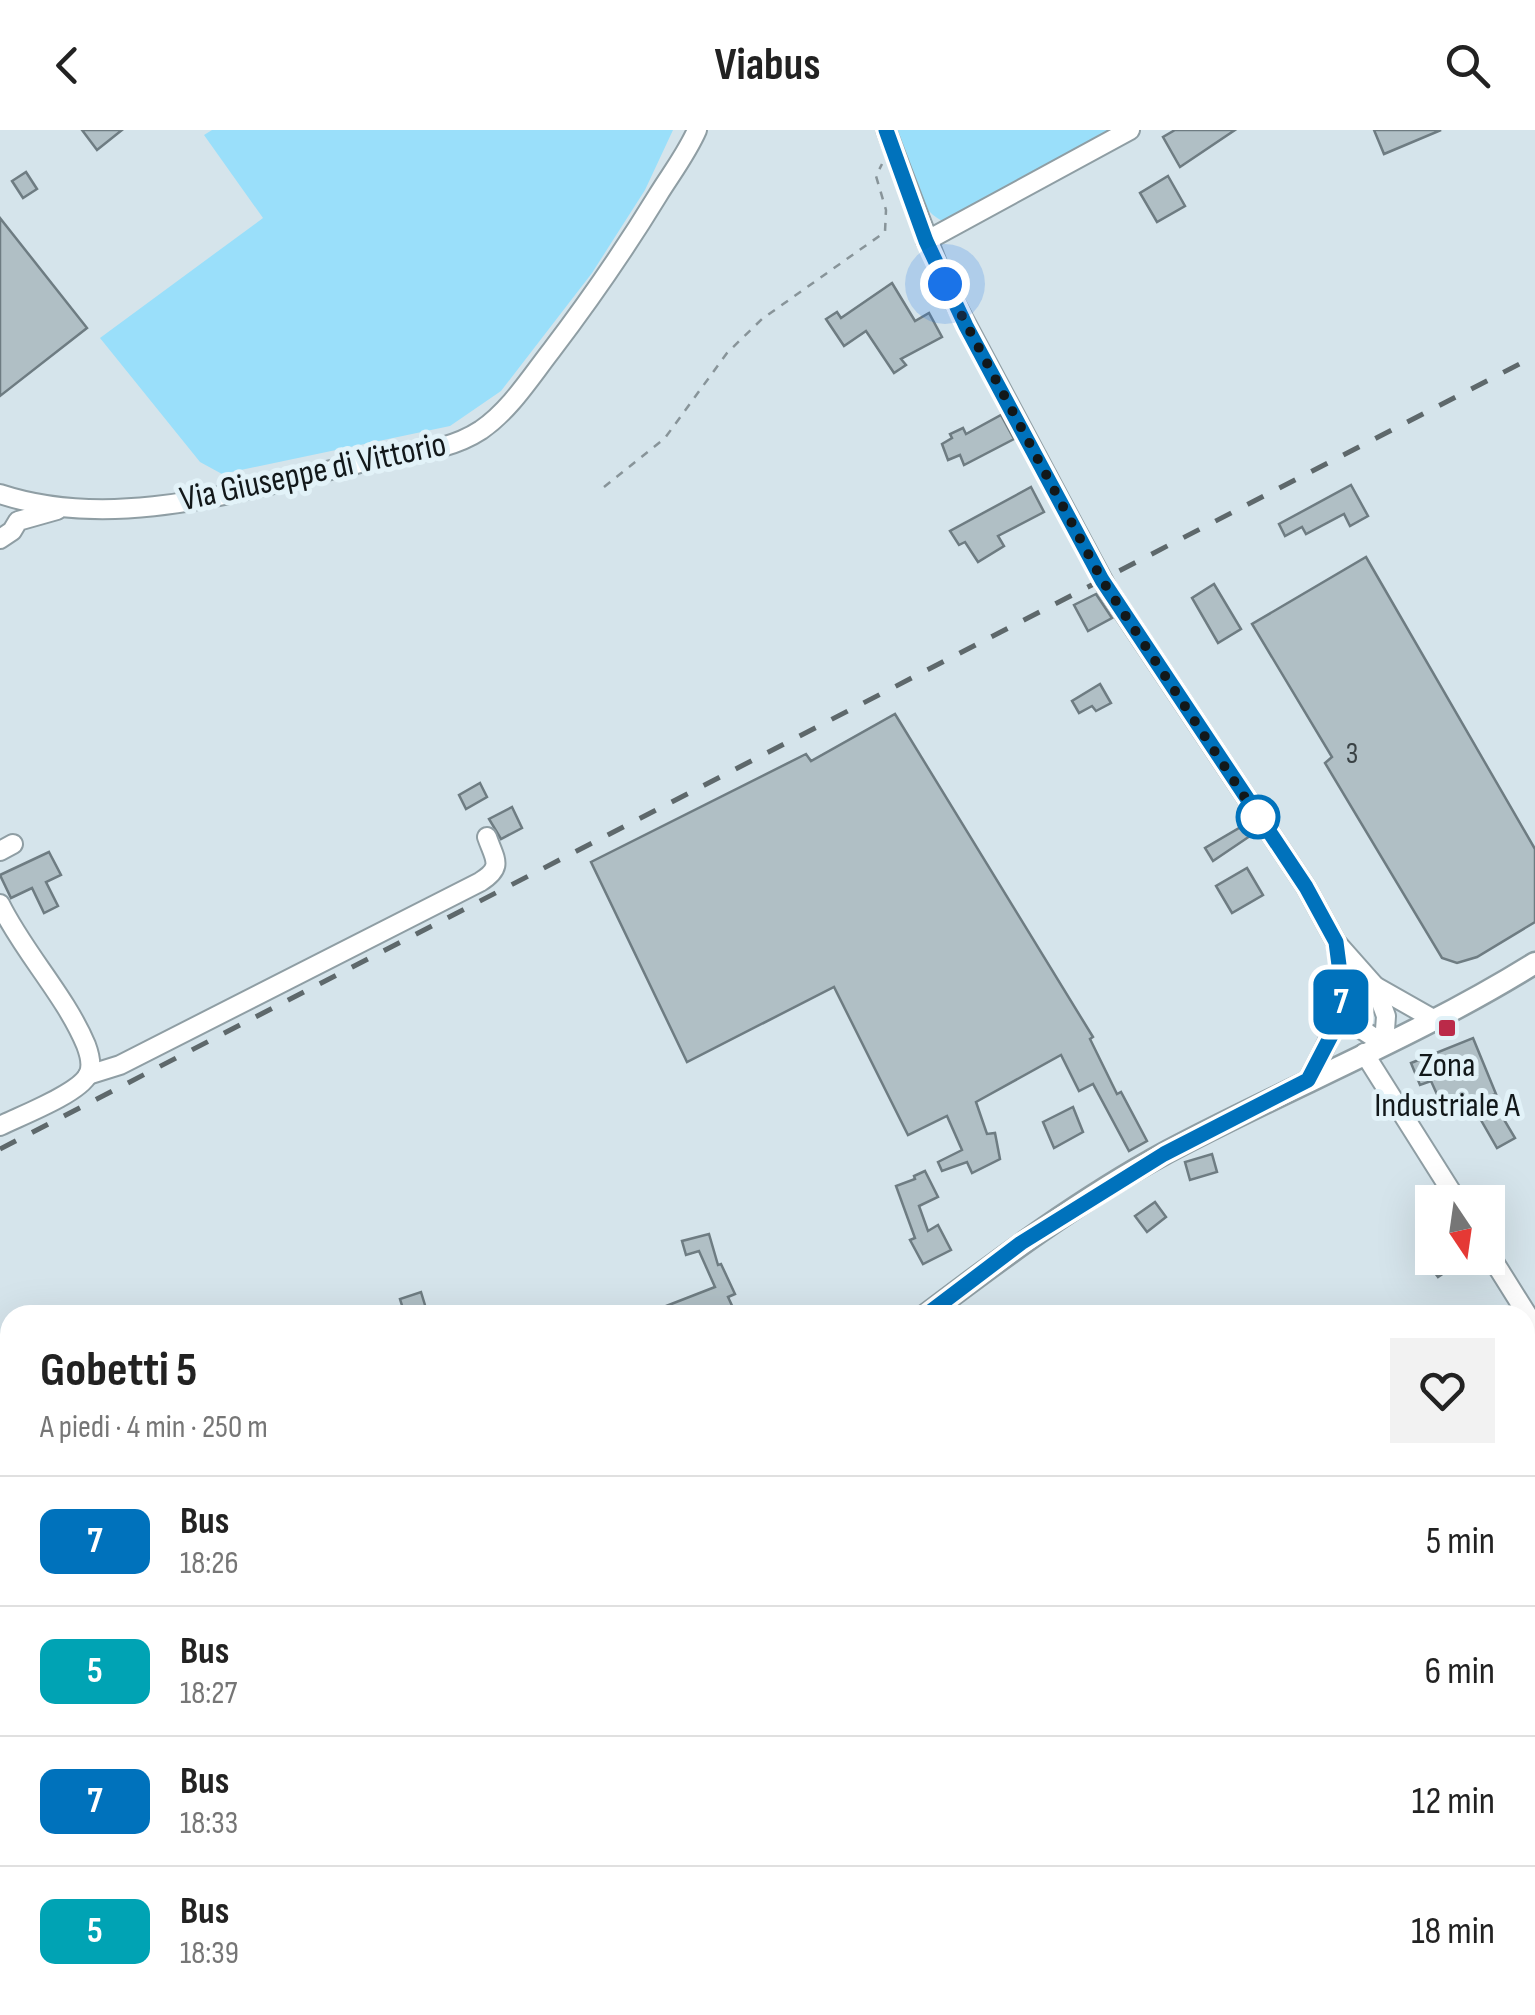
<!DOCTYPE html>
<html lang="it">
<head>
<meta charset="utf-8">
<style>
  body { margin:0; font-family:"Sofia Sans Condensed",sans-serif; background:#f2f2f2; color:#222; height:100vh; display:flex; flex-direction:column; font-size:38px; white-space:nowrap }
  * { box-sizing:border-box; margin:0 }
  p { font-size:32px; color:#767676 }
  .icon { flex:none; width:55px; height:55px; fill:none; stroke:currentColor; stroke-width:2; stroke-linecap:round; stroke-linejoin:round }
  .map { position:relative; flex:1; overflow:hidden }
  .side { position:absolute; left:0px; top:1175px; width:1535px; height:710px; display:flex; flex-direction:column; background:#fff; border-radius:30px 30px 0 0; box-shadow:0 10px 40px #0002 }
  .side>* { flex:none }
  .badge { padding:0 20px; border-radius:15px; font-size:35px; line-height:65px }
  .needle { width:65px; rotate:167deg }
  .buttons { position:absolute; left:1415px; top:1055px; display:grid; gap:20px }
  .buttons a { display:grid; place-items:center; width:90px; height:90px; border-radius:0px; background:#fff; box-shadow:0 10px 40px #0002; font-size:50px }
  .you { position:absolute; width:50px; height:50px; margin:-25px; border:8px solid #fff; border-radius:50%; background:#1a73e8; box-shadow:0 0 0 15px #1a73e833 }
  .map>.badge { position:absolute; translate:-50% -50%; box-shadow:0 0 0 5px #fff }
  .round { display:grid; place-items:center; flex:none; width:105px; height:105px; border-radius:0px; background:#f2f2f2 }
  .overview { display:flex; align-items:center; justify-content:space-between; height:170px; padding:0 40px }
  h1 { font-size:48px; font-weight:700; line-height:75px }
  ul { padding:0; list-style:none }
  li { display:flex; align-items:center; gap:30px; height:130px; padding:0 40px; border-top:2px solid #e0e0e0 }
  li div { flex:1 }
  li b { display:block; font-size:38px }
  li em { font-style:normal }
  li .badge { min-width:110px; font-weight:700; text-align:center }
  header { display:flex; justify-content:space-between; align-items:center; height:130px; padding:0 40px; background:#fff; font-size:45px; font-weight:700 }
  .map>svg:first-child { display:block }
</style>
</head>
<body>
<header><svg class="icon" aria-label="back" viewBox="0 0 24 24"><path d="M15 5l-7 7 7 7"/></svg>Viabus<svg class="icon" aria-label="search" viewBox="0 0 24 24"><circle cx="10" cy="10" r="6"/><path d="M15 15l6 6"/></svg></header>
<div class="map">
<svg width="1535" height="1885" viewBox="0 0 1535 1885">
  <rect width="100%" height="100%" fill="#d5e4eb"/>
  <g fill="#9adffa">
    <polygon points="212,0 673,0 645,60 592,143 501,261 450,296 222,344 200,332 100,208 263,88 204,5"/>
    <path d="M896 0H1117L946 92C915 83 906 27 896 0Z"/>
  </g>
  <g fill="#b0bfc5" stroke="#6e7c82" stroke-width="2.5">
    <polygon points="82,0 122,0 97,20"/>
    <polygon points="1175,0 1235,0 1180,37 1163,7"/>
    <polygon points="1374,0 1441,0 1384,24"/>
    <polygon points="26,42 37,59 23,68 12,51"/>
    <polygon points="1168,46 1185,76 1157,92 1140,63"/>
    <polygon points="0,88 87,198 0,266"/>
    <polygon points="892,153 915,191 929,183 942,207 901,229 906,235 894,243 866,201 844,216 826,189 837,182 841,188"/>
    <polygon points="1001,285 1014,309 964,335 960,325 948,330 942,314 952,308 950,304 963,298 966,304"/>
    <polygon points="1351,355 1368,386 1350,396 1344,384 1306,404 1302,397 1285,406 1279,394"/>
    <polygon points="1031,357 1044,382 998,406 1004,416 978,432 965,412 959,415 950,401"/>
    <polygon points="1366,427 1535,719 1535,792 1477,827 1457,833 1442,828 1325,633 1332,627 1252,494"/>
    <polygon points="1214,454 1241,499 1218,513 1192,468"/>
    <polygon points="1096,464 1112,488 1088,501 1074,475"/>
    <polygon points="1100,554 1111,573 1096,581 1092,576 1079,583 1072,571"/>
    <polygon points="895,584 1093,907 1090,909 1117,964 1121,962 1147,1011 1129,1021 1093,954 1079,961 1061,925 976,972 987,1004 995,1003 1000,1029 972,1043 967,1032 942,1041 938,1032 962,1020 947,986 908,1005 834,857 687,932 591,732 806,624 811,631"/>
    <polygon points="480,653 487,667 466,679 459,665"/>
    <polygon points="512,677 522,698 501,709 489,689"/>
    <polygon points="1246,694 1253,704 1213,731 1205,718"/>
    <polygon points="49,722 61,745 46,752 58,776 44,783 32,758 11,768 0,745"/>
    <polygon points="1247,738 1263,765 1232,783 1216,756"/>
    <polygon points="1473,908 1496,964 1490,966 1515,1008 1497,1018 1470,971 1445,982 1431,951 1420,955 1411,933"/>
    <polygon points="1073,977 1083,1002 1054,1018 1043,992"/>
    <polygon points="1212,1024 1217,1042 1190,1050 1185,1032"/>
    <polygon points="925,1041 938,1067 919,1076 928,1101 938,1095 951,1120 923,1134 910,1110 915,1108 896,1056 915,1049 914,1046"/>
    <polygon points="1155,1072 1166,1087 1147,1102 1135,1086"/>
    <polygon points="709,1104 718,1135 721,1134 735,1164 728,1167 734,1180 723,1185 643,1185 715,1157 699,1121 686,1125 682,1111"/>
    <polygon points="1424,1128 1466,1128 1438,1147"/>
    <polygon points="421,1162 428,1185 405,1185 400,1169"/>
  </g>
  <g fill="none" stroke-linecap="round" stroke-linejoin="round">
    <defs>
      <g id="minor">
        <polyline points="886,0 945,154 1107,458 1306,757 1336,812 1375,856 1435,890"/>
        <polyline points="926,111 1130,0"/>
        <path d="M0 364C118 403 249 358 365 332 404 323 446 323 481 300 510 280 530 248 551 221 589 171 625 119 658 65 671 44 687 23 697 0"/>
        <polyline points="0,409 12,401 18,391 57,380"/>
        <polyline points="0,721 13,714"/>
        <path d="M0 774C24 823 65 865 86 915 89 923 93 936 88 945 78 964 20 986 0 996"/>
        <polyline points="1343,866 1361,899 1384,914 1386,886 1375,856"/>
        <polyline points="1364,923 1458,1072"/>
        <path d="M88 945 120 935 480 752C504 737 495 730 487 707"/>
        <path d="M1308 950C1335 900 1348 876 1337 817"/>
        <polyline points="1488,1122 1535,1197"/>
        <polyline points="1525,1420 1535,1416"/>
        <polyline points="107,1875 110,1885"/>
        <polyline points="422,1875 425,1885"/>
        <polyline points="831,1875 833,1885"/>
      </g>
      <g id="major">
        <path d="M926 1185C1003 1127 1082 1068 1167 1022 1289 957 1418 906 1535 833"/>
        <polyline points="0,1786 10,1784"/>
      </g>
    </defs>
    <use href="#minor" stroke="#8f9ea4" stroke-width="22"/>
    <use href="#major" stroke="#8f9ea4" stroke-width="25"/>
    <polyline stroke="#889499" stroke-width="2.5" stroke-dasharray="8 8" stroke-linecap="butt" points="604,357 665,308 727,223 762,189 885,102 886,80 876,46 882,34"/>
    <use href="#minor" stroke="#fff" stroke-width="18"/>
    <use href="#major" stroke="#fff" stroke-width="20"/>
    <polyline stroke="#5e686b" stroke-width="5" stroke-dasharray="18 18" stroke-linecap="butt" points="0,1019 1535,226"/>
  </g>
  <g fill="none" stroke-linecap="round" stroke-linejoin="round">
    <defs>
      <polyline id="line" points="886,0 926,111 966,196 1102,450 1306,757 1336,812 1343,866 1334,900 1308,950 1164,1024 1021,1113 926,1185"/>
    </defs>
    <use href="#line" stroke="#fff" stroke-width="22"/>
    <use href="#line" stroke="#0072bc" stroke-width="15"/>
    <polyline stroke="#12181a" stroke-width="10" stroke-dasharray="0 18" points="945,154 1102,450 1263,695 1258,687"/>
  </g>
  <circle fill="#fff" stroke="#0072bc" stroke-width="5" cx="1258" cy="687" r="20"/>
  <rect fill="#bb2a49" stroke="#e2f2f8" stroke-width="4" x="1437" y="888" width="20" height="20" rx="5"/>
  <g text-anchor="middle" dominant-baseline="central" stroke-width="10" stroke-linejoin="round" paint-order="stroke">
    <g font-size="30" fill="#3a4245">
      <text x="1352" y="624">3</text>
    </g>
    <g font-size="35" fill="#12181a" stroke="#e2f2f8">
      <text transform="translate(313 342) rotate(-12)">Via Giuseppe di Vittorio</text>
    </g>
    <g font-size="35" fill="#12181a" stroke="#e2f2f8">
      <text x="1447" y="935">Zona<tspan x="1447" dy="40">Industriale A</tspan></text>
    </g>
  </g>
</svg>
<div class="buttons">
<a><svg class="needle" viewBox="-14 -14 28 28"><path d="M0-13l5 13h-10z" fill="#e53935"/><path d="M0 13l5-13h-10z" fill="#767676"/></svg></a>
</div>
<div class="you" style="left:945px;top:154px"></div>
<b class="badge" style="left:1341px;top:872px;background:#0072bc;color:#fff">7</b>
<section class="side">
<div class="overview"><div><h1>Gobetti 5</h1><p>A piedi · 4 min · 250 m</p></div><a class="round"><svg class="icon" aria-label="heart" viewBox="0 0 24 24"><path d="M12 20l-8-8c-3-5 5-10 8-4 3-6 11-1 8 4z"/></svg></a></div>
<ul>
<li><span class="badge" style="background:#0072bc;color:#fff">7</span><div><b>Bus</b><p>18:26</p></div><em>5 min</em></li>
<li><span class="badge" style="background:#00a3b4;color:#fff">5</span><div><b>Bus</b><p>18:27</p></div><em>6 min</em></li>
<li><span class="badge" style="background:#0072bc;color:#fff">7</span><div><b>Bus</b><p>18:33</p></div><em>12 min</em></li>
<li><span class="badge" style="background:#00a3b4;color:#fff">5</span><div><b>Bus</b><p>18:39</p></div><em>18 min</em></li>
</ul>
</section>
</div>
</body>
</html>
